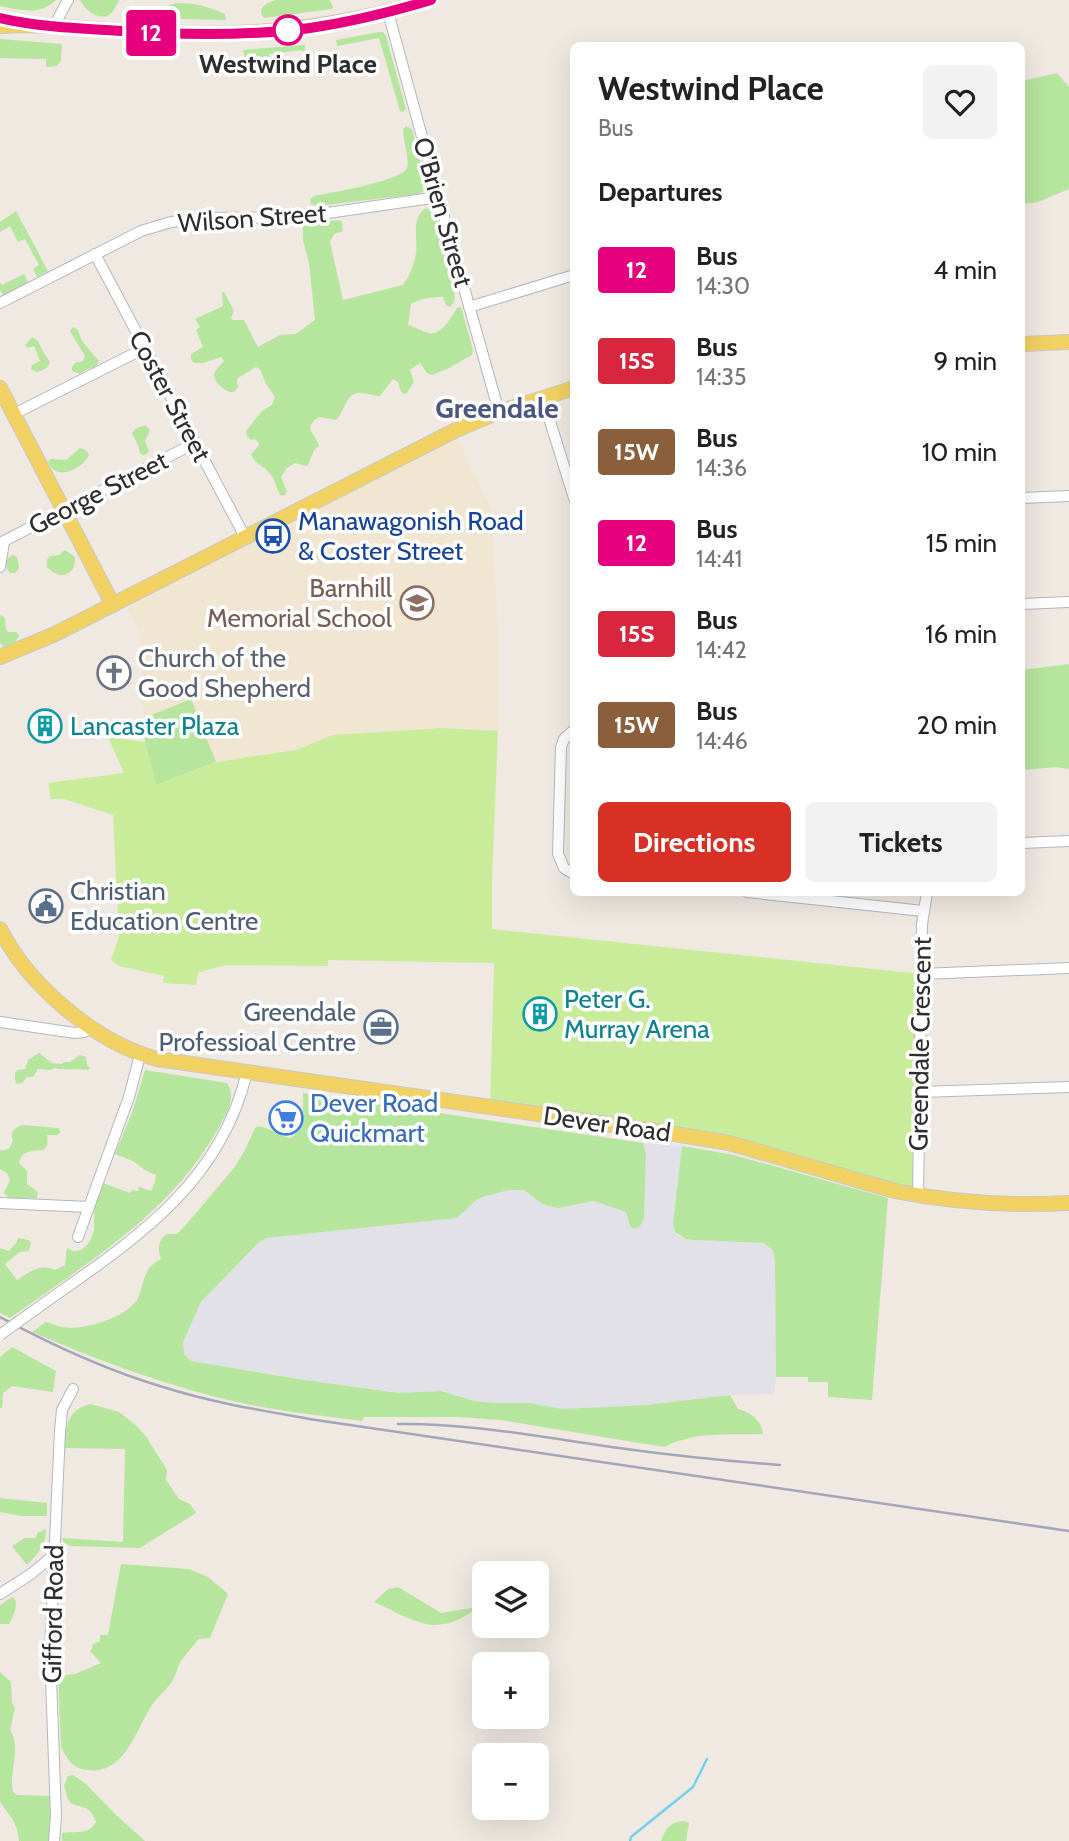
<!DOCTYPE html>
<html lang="en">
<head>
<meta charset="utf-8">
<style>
  body { margin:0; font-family:Cabin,sans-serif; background:#f2f2f2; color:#222; height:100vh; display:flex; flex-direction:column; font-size:26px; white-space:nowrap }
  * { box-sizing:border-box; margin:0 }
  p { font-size:23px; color:#767676 }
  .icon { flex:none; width:38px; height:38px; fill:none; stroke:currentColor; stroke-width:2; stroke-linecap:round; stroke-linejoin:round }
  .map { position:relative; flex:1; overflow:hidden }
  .drawer { position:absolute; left:570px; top:42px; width:455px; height:854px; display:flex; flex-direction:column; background:#fff; border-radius:10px; box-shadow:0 7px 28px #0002 }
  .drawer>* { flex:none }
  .badge { padding:0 14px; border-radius:5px; font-size:24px; line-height:46px }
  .controls { position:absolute; left:472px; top:1561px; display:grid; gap:14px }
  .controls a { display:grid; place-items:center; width:77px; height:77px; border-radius:10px; background:#fff; box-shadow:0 7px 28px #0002; font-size:35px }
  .map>.badge { position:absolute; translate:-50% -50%; box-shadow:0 0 0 4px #fff }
  h2 { padding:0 28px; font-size:26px; line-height:63px }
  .round { display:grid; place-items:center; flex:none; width:74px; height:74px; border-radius:10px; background:#f2f2f2 }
  .headline { display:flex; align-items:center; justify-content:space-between; height:119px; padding:0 28px }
  h1 { font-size:33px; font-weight:800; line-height:52px }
  .action { display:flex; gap:14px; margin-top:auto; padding:14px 28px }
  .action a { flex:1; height:80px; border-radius:10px; background:#d93025; color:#fff; font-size:28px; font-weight:800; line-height:80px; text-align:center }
  .action a+a { background:#f2f2f2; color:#222 }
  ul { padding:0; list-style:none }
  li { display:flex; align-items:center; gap:21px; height:91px; padding:0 28px }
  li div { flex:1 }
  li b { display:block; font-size:26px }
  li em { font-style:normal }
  li .badge { min-width:77px; font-weight:700; text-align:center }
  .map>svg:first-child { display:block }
</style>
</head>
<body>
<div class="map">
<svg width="1069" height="1841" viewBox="0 0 1069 1841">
  <rect width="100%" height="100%" fill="#efe9e1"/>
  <polygon fill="#e3e1e8" points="643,1143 682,1146 673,1223 675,1232 679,1236 695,1240 764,1243 773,1252 775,1261 776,1377 774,1394 730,1395 646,1405 562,1409 530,1403 493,1403 475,1401 441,1391 398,1393 298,1379 273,1374 197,1363 191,1361 184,1354 182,1348 184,1336 205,1296 258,1243 266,1238 457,1218 475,1201 483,1197 509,1190 523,1190 548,1206 559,1208 597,1201 626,1212 629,1224 642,1224 644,1220 646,1154"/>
  <polygon fill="#f0e6d1" points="454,431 493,514 494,566 499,639 498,731 442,728 333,735 296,750 216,762 156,785 145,742 140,632 123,599"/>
  <g fill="#b6e59e">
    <path d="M0 0H56C40 16 20 10 0 6Z"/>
    <path d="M80 0H119C117 4 113 13 109 15 98 21 84 9 80 0Z"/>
    <path d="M276 0H329L333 6 332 9 264 18C256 8 267 3 276 0Z"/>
    <path d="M176 3C193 3 208 6 225 14L226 20 141 18 145 13Z"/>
    <polygon points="379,32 383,32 386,36 406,109 403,112 400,111 379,38 337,46 336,40"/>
    <polygon points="0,39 62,44 61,60 57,66 46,67 46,59 0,58"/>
    <polygon points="305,45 305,56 302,50 269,54 271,65 266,71 257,68 253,57 246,62 243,50"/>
    <polygon points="1057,73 1069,87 1069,189 1038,202 1022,204 1022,81"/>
    <path d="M406 126 412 129 426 180C428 187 425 192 418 194L317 206 311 204 310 199 314 196C329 193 402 181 407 168 410 161 403 139 403 130Z"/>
    <path d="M430 208 436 215 456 290 454 291C455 298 456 304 449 307L446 305 443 297C432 297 421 298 411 304L408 325C413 326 426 333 429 333 442 335 451 318 457 308L461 307 473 350 472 355 447 369 432 375 427 373 420 363 410 370 414 382 407 393 403 394 401 392 398 382 393 379 380 396C373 396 364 392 357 393 345 396 344 413 336 420L319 417C301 429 316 433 319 446L314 450 308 465 306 466 295 463 287 468 281 477 287 492 285 495 281 496C276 489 276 481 271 475 265 466 255 465 251 454L259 445V443L255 439 251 440 247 436 246 431 262 411 272 405 275 397 266 384 260 369 256 367 238 378 237 380 238 388C236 389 235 392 233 392 226 393 215 383 214 376 213 371 221 365 224 361L221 357 203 363H194L191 359V354L203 347 196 330 200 327 195 319 223 306 222 293 224 292 234 311 231 318 233 320H244L258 347 280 335 296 334 315 320 309 263 303 240V224L339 220 342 222 343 231 334 234 330 242 343 300 403 285C409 277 415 263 416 253 418 238 411 221 424 209Z"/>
    <polygon points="16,211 48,271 37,277 33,269 39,265 25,239 18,242 10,226 0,232 0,222"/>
    <polygon points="24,274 28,282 3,295 0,290 0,282 2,285"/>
    <polygon points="73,327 78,330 82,341 99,361 96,367 87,369 80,374 72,371 72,367 75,363 83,361 85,356 70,331"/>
    <polygon points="32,337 38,341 42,350 50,362 47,368 37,372 31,369 32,365 40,361 35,348 34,346 28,348 25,345"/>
    <polygon points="143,426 146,426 150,430 145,441 149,451 147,454 143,455 140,453 138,445 132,433 135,429"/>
    <path d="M80 448 86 450 89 455C82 470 54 482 48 461L51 459 66 460Z"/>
    <path d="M65 550 75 557C76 576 60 581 47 567V560L50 556 59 555Z"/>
    <path d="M13 555 17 557 19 568 15 573H10C4 567 5 558 13 555Z"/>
    <polygon points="0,615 5,618 6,629 8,632 16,632 19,635 14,645 5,648 0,643"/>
    <polygon points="1069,664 1069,769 1056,767 1022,770 1022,670"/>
    <polygon points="191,699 216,762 156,785 145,742 144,718"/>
    <path d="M39 1053 52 1063 62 1064 64 1062H70L80 1055 86 1057 87 1065 90 1068 88 1070C77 1068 66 1071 55 1068L51 1070 38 1069 33 1077H27L22 1083 17 1084 15 1080V1073L18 1070 25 1069 28 1060Z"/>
    <path d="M145 1070 227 1083C237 1097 226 1114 219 1127 171 1214 88 1262 10 1318L0 1313V1248L9 1251 16 1243 18 1238 28 1240 31 1242 29 1251 20 1252 5 1264 17 1280C29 1272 41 1263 55 1270L65 1265 67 1248C81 1258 92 1242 94 1229 95 1221 93 1213 95 1205 97 1197 100 1190 103 1183L130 1193 132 1190 138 1191 139 1187 151 1191 155 1182 156 1175 145 1170 133 1161 115 1154 133 1110Z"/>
    <path d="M303 1093 643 1143 646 1154 644 1220 639 1227 634 1229 630 1226 626 1212 594 1201 559 1208 548 1206 541 1203 524 1190H509L482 1197 475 1201 457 1218 266 1238 258 1243 201 1302 183 1342 184 1354 191 1361 298 1379 398 1393 441 1391 475 1401 493 1403H530L562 1409 646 1405 730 1395 738 1409C751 1413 761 1419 763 1434 730 1435 695 1431 664 1447L500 1420 459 1417H364L362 1421C323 1416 284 1412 246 1404 172 1388 102 1362 32 1332L46 1322C51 1323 57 1326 62 1327 83 1331 125 1318 137 1300 145 1285 142 1266 161 1260 158 1249 157 1241 167 1234H177L185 1226 234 1168 245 1150 255 1128 258 1126C265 1127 272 1131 279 1133 282 1134 285 1138 289 1138 302 1138 304 1103 303 1093Z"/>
    <path d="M23 1125 58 1128 61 1132 57 1135H47C51 1164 27 1138 19 1163L27 1171V1184L38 1192 37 1198H9L4 1193 10 1180 7 1173 0 1169V1150C9 1151 10 1148 13 1140 9 1132 15 1127 23 1125Z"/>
    <polygon points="682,1146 734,1155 888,1198 872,1400 828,1397 828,1382 808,1382 808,1377 776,1377 775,1261 773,1251 764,1243 695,1240 686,1239 675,1232 673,1223"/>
    <polygon points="12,1347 56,1371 53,1392 12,1386 3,1393 2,1408 0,1408 0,1357"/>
    <path d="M90 1404 119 1412 138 1427 147 1438 167 1470 166 1480 179 1499 190 1504 196 1513 140 1548 70 1546 64 1543 62 1538 123 1542 125 1449 64 1448C65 1428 67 1410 90 1404Z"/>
    <polygon points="0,1498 47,1503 47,1516 22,1516 0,1512"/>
    <path d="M46 1529C46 1545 38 1554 27 1565L12 1546 25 1538H36L37 1533Z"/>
    <path d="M121 1564 189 1569 208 1577 228 1594 210 1638 199 1639C196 1642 180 1662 179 1664 177 1669 176 1675 173 1680 168 1689 158 1696 152 1705 136 1729 125 1775 88 1770 73 1769 67 1759 61 1747L58 1676 75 1674 101 1663 90 1651 93 1647 92 1645 100 1641V1635H108Z"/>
    <path d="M398 1587 441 1613 477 1607C465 1619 443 1628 426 1624 408 1620 391 1609 374 1602L388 1589Z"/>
    <path d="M12 1597 15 1599C18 1607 13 1617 9 1624H0V1605Z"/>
    <path d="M0 1672 11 1682 12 1703 15 1708 10 1730C22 1748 8 1773 13 1792L17 1795 50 1796V1841H19L17 1829 13 1820 0 1802Z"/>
    <path d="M73 1775 86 1784 115 1814 145 1841H62V1833C76 1831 89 1835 96 1822 89 1801 78 1810 70 1802 67 1799 66 1790 64 1786L68 1776Z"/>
    <path d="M684 1821 689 1823 686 1841H661C665 1829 670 1822 684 1821Z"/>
  </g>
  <polygon fill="#c9ec9a" points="442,728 498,731 492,881 492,929 921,974 918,1196 786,1158 490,1107 494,963 328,960 328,966 225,965 198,973 196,985 163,983 164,976 119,966 111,960 119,937 113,815 64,799 51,799 48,783 124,773 108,737 145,742 156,785 216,762 296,750 333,735"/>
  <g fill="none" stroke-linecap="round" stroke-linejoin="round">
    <polyline stroke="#75cff0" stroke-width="2.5" points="630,1841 631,1837 693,1787 707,1759"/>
    <defs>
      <g id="minor">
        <polyline points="388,12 439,199 499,412"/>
        <polyline points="54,26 68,0"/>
        <polyline points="95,254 245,537"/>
        <polyline points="0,303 141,231 171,222 203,218 300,217 438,197"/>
        <polyline points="469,307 574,275"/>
        <polyline points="543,399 574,498"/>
        <polyline points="14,414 145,348"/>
        <polyline points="1022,498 1069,496"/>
        <polyline points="0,543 195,443"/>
        <polyline points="0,567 4,542"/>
        <polyline points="1022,604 1069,602"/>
        <polyline points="574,730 564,739 561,747 558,854 564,868 574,874"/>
        <polyline points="1022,843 1069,841"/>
        <polyline points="747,892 923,911"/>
        <polyline points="921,974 1069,968"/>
        <polyline points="0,1022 75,1033 84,1032 93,1028"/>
        <polyline points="920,1092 1069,1087"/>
        <polyline points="918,1196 922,924 927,892"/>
        <polyline points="0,1203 89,1207"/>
        <polyline points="78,1237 129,1097 140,1055"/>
        <path d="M43 1304C132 1241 220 1186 247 1072"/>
        <polyline points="0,1594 31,1574 55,1554"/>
        <polyline points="54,1841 56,1816 50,1651 60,1431 62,1410 73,1389"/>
      </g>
      <g id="major">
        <path d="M0 26C52 23 103 31 155 33 254 37 336 28 431 0"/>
        <polyline points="1022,344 1069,342"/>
        <polyline points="0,388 113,605"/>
        <polyline points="0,657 55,634 454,431 499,412 574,388"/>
        <path d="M0 929C29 986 95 1042 157 1059L663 1132 729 1143 895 1191C954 1203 1009 1206 1069 1203"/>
      </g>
    </defs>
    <use href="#minor" stroke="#b4b7c1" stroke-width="12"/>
    <use href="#major" stroke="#c9c9c9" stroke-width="16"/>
    <use href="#minor" stroke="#fff" stroke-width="10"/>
    <use href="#major" stroke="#f2d163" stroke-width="14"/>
    <g stroke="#a3a6b8" stroke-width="2.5">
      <path d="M0 1317C52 1345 106 1370 163 1387 213 1403 265 1411 316 1420L1069 1531"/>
      <path d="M398 1424C475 1423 550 1439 626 1449 677 1456 728 1461 780 1465"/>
    </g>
    <defs>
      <polyline id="minor-bridge" points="0,1335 43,1304"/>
    </defs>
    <use href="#minor-bridge" stroke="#b4b7c1" stroke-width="12" stroke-linecap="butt"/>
    <use href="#minor-bridge" stroke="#fff" stroke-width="10"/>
  </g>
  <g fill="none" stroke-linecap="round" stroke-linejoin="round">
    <defs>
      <path id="line" d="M0 18C35 26 71 28 106 30 174 35 243 37 310 28 351 22 391 12 431 0"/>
    </defs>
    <use href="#line" stroke="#fff" stroke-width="16"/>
    <use href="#line" stroke="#e6007e" stroke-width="10"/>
  </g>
  <defs>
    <symbol id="bus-ring" viewBox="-11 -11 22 22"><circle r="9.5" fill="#fff" stroke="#1a4fb4" stroke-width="1.5"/><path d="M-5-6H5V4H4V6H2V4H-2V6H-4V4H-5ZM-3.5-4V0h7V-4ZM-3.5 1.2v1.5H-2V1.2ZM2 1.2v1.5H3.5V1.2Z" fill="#1a4fb4"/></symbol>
    <symbol id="school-ring" viewBox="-11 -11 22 22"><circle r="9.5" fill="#fff" stroke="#8d6e63" stroke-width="1.5"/><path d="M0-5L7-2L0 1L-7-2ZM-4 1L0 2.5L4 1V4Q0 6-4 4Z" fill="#8d6e63"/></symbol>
    <symbol id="church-ring" viewBox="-11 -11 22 22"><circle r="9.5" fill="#fff" stroke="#6b7280" stroke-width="1.5"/><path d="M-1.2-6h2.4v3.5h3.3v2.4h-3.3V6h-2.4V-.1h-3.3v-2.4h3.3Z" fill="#6b7280"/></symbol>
    <symbol id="building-ring" viewBox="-11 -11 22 22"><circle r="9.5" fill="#fff" stroke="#0f9aa8" stroke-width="1.5"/><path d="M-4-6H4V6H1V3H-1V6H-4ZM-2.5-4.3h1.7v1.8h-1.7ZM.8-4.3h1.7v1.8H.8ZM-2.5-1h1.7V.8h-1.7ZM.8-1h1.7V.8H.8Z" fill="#0f9aa8"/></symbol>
    <symbol id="civic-ring" viewBox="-11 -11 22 22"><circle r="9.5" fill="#fff" stroke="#5c6f8a" stroke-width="1.5"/><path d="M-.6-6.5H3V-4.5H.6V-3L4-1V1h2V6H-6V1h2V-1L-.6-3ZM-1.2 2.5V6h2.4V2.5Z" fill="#5c6f8a"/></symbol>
    <symbol id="office-ring" viewBox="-11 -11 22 22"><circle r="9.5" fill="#fff" stroke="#5c6f8a" stroke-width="1.5"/><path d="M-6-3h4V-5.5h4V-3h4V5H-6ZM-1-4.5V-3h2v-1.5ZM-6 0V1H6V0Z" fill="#5c6f8a"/></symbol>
    <symbol id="supermarket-ring" viewBox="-11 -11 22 22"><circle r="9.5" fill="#fff" stroke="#3f7fe0" stroke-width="1.5"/><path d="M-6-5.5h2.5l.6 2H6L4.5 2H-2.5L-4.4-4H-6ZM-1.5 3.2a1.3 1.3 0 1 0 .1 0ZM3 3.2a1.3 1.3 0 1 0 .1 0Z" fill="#3f7fe0"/></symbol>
  </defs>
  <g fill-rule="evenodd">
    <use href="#bus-ring" x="254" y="517" width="38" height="38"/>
    <use href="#school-ring" x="398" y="584" width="38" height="38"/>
    <use href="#church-ring" x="95" y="654" width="38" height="38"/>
    <use href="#building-ring" x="26" y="707" width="38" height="38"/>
    <use href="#civic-ring" x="27" y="887" width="38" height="38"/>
    <use href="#building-ring" x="521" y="995" width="38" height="38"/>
    <use href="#office-ring" x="362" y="1008" width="38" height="38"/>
    <use href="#supermarket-ring" x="267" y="1099" width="38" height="38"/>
  </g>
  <circle fill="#fff" stroke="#e6007e" stroke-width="3.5" cx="288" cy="30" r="14"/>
  <g text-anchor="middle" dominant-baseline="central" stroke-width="7" stroke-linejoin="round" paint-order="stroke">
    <g font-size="26" font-weight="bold" fill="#2e2e2e" stroke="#fff">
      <text x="288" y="64">Westwind Place</text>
    </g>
    <g font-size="26" fill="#2e2e2e" stroke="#fff">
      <text transform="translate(443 212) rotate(74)">O'Brien Street</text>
      <text transform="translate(252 218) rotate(-4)">Wilson Street</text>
      <text transform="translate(170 396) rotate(62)">Coster Street</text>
      <text transform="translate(98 493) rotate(-27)">George Street</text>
      <text transform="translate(920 1044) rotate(-89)">Greendale Crescent</text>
      <text transform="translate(607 1124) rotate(8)">Dever Road</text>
      <text transform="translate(53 1614) rotate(-89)">Gifford Road</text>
    </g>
    <g font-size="26" fill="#164399" stroke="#fff" text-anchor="start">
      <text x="298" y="521">Manawagonish Road<tspan x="298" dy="30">&amp; Coster Street</tspan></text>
    </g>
    <g font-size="26" fill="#785e54" stroke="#fff" text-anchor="end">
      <text x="392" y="588">Barnhill<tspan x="392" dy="30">Memorial School</tspan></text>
    </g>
    <g font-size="26" fill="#5b616d" stroke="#fff" text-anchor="start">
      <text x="138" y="658">Church of the<tspan x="138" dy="30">Good Shepherd</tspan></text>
    </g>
    <g font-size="26" fill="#0d838f" stroke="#fff" text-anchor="start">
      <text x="70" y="726">Lancaster Plaza</text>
      <text x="564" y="999">Peter G.<tspan x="564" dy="30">Murray Arena</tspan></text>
    </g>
    <g font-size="26" fill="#4e5e75" stroke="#fff" text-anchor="start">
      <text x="70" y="891">Christian<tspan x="70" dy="30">Education Centre</tspan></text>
      <text x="356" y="1012" text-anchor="end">Greendale<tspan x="356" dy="30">Professioal Centre</tspan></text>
    </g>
    <g font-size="26" fill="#366cbe" stroke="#fff" text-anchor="start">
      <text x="310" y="1103">Dever Road<tspan x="310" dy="30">Quickmart</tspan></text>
    </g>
    <g font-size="28" font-weight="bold" fill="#4d5680" stroke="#fff">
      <text x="497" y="408">Greendale</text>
    </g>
  </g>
</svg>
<div class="controls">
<a><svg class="icon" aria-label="layers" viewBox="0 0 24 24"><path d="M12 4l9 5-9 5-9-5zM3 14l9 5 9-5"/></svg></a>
<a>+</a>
<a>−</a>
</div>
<b class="badge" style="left:151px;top:33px;background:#e6007e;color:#fff">12</b>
<section class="drawer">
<div class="headline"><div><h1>Westwind Place</h1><p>Bus</p></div><a class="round"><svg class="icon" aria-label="heart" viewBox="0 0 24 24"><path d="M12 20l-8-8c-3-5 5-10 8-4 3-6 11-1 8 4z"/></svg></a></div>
<h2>Departures</h2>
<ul>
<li><span class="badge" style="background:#e6007e;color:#fff">12</span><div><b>Bus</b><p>14:30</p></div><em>4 min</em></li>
<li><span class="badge" style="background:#d7263d;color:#fff">15S</span><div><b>Bus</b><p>14:35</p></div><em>9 min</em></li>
<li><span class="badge" style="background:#8b5e3c;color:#fff">15W</span><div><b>Bus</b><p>14:36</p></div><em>10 min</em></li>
<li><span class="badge" style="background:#e6007e;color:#fff">12</span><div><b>Bus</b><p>14:41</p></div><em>15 min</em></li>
<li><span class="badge" style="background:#d7263d;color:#fff">15S</span><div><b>Bus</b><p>14:42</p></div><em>16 min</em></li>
<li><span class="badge" style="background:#8b5e3c;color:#fff">15W</span><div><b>Bus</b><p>14:46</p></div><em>20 min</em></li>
</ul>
<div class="action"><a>Directions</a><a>Tickets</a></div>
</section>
</div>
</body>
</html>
